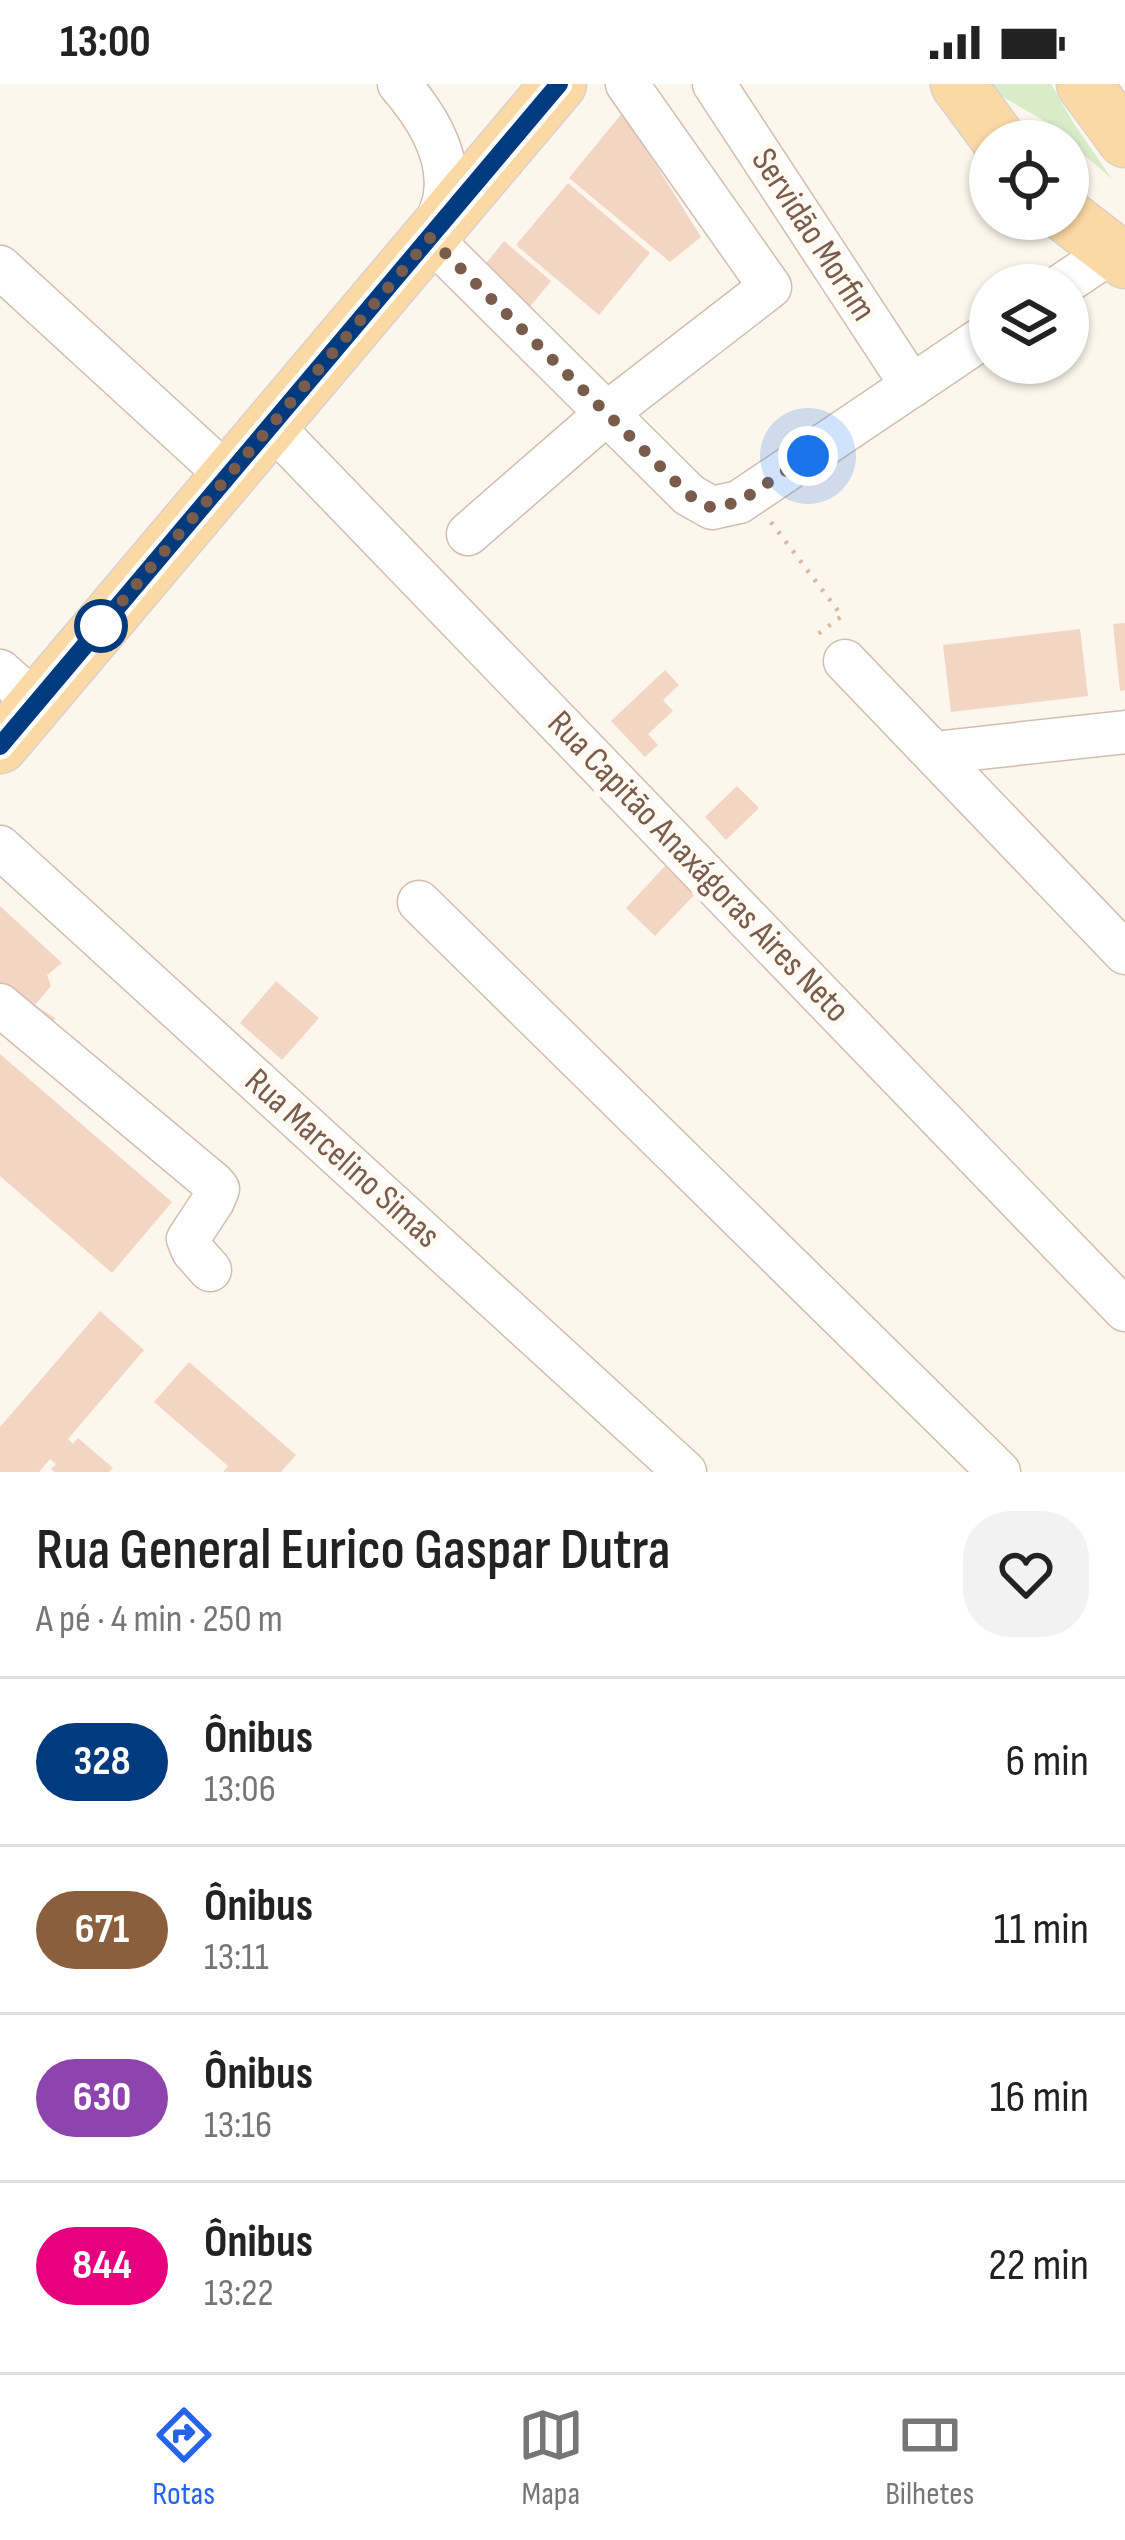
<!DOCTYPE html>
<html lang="pt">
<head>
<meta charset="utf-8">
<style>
  body { margin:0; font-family:"Sofia Sans Condensed",sans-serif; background:#f2f2f2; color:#222; height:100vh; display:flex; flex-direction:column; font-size:45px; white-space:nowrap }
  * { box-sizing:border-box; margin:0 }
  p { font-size:39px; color:#767676 }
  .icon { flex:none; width:66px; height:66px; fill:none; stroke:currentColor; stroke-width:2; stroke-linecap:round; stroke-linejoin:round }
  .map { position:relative; height:1388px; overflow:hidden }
  .details { display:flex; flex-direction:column; background:#fff; flex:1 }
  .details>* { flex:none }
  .badge { padding:0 24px; border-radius:39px; font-size:42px; line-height:78px }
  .fabs { position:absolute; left:969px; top:36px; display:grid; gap:24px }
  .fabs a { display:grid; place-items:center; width:120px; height:120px; border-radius:50%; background:#fff; box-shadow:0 3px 9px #0004; font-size:60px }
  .you { position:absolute; width:60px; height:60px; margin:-30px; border:9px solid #fff; border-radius:50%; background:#1a73e8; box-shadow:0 0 0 18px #1a73e833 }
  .map>.badge { position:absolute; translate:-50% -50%; box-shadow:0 0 0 6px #fff }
  .round { display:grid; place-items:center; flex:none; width:126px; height:126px; border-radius:48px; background:#f2f2f2 }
  .summary { display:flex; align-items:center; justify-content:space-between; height:204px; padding:0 36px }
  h1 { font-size:57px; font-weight:600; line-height:90px }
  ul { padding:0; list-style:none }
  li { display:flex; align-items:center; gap:36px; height:168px; padding:0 36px; border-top:3px solid #e0e0e0 }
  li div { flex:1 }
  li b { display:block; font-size:45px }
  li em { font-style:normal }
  li .badge { min-width:132px; font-weight:700; text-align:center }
  .status { display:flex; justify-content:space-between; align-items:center; height:84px; padding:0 60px; background:#fff; direction:ltr }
  .status svg { height:33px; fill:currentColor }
  .menu { display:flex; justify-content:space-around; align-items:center; height:168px; border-top:3px solid #e0e0e0; background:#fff; font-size:33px; color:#767676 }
  .menu a { display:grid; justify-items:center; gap:6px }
  .menu .current { color:#2563eb }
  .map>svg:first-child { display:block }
</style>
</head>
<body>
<div class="status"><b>13:00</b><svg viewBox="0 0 49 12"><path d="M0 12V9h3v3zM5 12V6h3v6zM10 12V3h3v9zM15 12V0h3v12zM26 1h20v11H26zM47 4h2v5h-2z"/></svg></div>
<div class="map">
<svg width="1125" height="1388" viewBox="0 0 1125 1388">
  <rect width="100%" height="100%" fill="#fdf6ec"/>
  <polygon fill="#d8ecc9" points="987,0 1051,0 1073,38 1112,95 1046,38 998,10"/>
  <g fill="#f3d5c3">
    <polygon points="623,28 701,153 670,178 569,94"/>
    <polygon points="568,99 650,169 599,231 516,161"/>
    <polygon points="504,157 551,197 525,229 478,189"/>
    <polygon points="1125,539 1125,606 1120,607 1113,540"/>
    <polygon points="1080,545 1088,612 951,628 943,561"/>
    <polygon points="665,586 679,601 663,616 673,627 648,650 658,661 645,673 611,637"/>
    <polygon points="737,702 759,724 726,756 705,733"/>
    <polygon points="667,780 697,808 655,852 626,824"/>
    <polygon points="0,822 62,879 47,891 51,902 35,921 55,934 47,947 0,906"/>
    <polygon points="276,897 319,934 282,976 240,939"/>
    <polygon points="0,970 172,1118 112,1189 0,1092"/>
    <polygon points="100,1227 144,1266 68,1355 73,1360 78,1354 113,1384 109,1388 55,1388 51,1385 56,1380 50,1375 39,1388 0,1388 0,1343"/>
    <polygon points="189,1278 296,1371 281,1388 223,1388 228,1382 154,1318"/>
  </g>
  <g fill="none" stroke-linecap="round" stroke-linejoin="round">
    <defs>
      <g id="minor">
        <path d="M399 0C426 31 453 73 444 116 441 129 434 142 430 154L689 411 712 424 739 418 990 249"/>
        <polyline points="714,0 912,302"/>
        <polyline points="0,183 228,392"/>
        <polyline points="1062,201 1111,168"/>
        <polyline points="271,341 1125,1226"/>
        <polyline points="468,450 607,329 770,203 627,0"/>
        <polyline points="845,577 1125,869"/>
        <polyline points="0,587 36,619"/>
        <polyline points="934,669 1125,648"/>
        <polyline points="0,763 685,1388"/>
        <polyline points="419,818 999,1388"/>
        <polyline points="0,921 213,1099 218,1105 213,1117 188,1155 193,1167 210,1186"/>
      </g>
      <g id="major">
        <polyline points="958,0 1000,57"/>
        <polyline points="1084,0 1125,56"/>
        <polyline points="1068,133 1125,177"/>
        <polyline points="0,662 559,0"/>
      </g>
    </defs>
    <use href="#minor" stroke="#d1beb0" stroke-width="45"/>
    <use href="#major" stroke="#dad1cd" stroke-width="57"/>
    <polyline stroke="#d9b8a5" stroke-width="4.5" stroke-dasharray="3 9" stroke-linecap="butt" points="771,438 842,532 818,550 820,552"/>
    <use href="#minor" stroke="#fff" stroke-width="42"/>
    <use href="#major" stroke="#fbd9a5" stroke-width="54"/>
  </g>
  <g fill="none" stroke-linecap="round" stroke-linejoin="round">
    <defs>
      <polyline id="line" points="0,662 559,0"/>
    </defs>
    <use href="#line" stroke="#fff" stroke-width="27"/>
    <use href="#line" stroke="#003b80" stroke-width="18"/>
    <polyline stroke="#7a5c4d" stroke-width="12" stroke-dasharray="0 21.6" points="101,542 91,554 430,154 689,411 712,424 739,418 808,372"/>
  </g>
  <circle fill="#fff" stroke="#003b80" stroke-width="6" cx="101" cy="542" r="24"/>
  <g text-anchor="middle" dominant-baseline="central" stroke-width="12" stroke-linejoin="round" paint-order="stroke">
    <g font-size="36" fill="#7a5c4d" stroke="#fffaf3">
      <text transform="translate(813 151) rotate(57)">Servidão Morfim</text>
      <text transform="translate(698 783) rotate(46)">Rua Capitão Anaxágoras Aires Neto</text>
      <text transform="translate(342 1075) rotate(42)">Rua Marcelino Simas</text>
    </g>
  </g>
</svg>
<div class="fabs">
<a><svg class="icon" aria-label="locate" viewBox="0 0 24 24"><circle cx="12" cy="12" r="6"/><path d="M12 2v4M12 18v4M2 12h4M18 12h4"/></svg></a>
<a><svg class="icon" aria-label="layers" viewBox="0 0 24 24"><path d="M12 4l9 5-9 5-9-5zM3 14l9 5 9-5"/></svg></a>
</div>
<div class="you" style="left:808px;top:372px"></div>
</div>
<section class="details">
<div class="summary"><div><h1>Rua General Eurico Gaspar Dutra</h1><p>A pé · 4 min · 250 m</p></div><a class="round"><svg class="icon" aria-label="heart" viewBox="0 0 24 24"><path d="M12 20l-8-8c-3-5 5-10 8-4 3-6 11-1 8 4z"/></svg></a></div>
<ul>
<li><span class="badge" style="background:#003b80;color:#fff">328</span><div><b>Ônibus</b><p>13:06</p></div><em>6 min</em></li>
<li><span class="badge" style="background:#8b5e3c;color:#fff">671</span><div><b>Ônibus</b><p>13:11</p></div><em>11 min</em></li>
<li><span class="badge" style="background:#8e44ad;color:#fff">630</span><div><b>Ônibus</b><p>13:16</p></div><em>16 min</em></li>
<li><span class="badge" style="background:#e6007e;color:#fff">844</span><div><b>Ônibus</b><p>13:22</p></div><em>22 min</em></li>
</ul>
</section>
<nav class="menu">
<a class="current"><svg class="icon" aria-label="directions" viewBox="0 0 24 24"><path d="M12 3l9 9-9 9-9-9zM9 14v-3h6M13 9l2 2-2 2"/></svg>Rotas</a>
<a><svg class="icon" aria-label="map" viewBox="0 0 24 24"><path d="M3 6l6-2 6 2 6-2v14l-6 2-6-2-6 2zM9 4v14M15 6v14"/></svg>Mapa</a>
<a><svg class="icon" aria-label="tickets" viewBox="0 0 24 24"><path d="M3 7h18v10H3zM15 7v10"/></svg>Bilhetes</a>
</nav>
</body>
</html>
